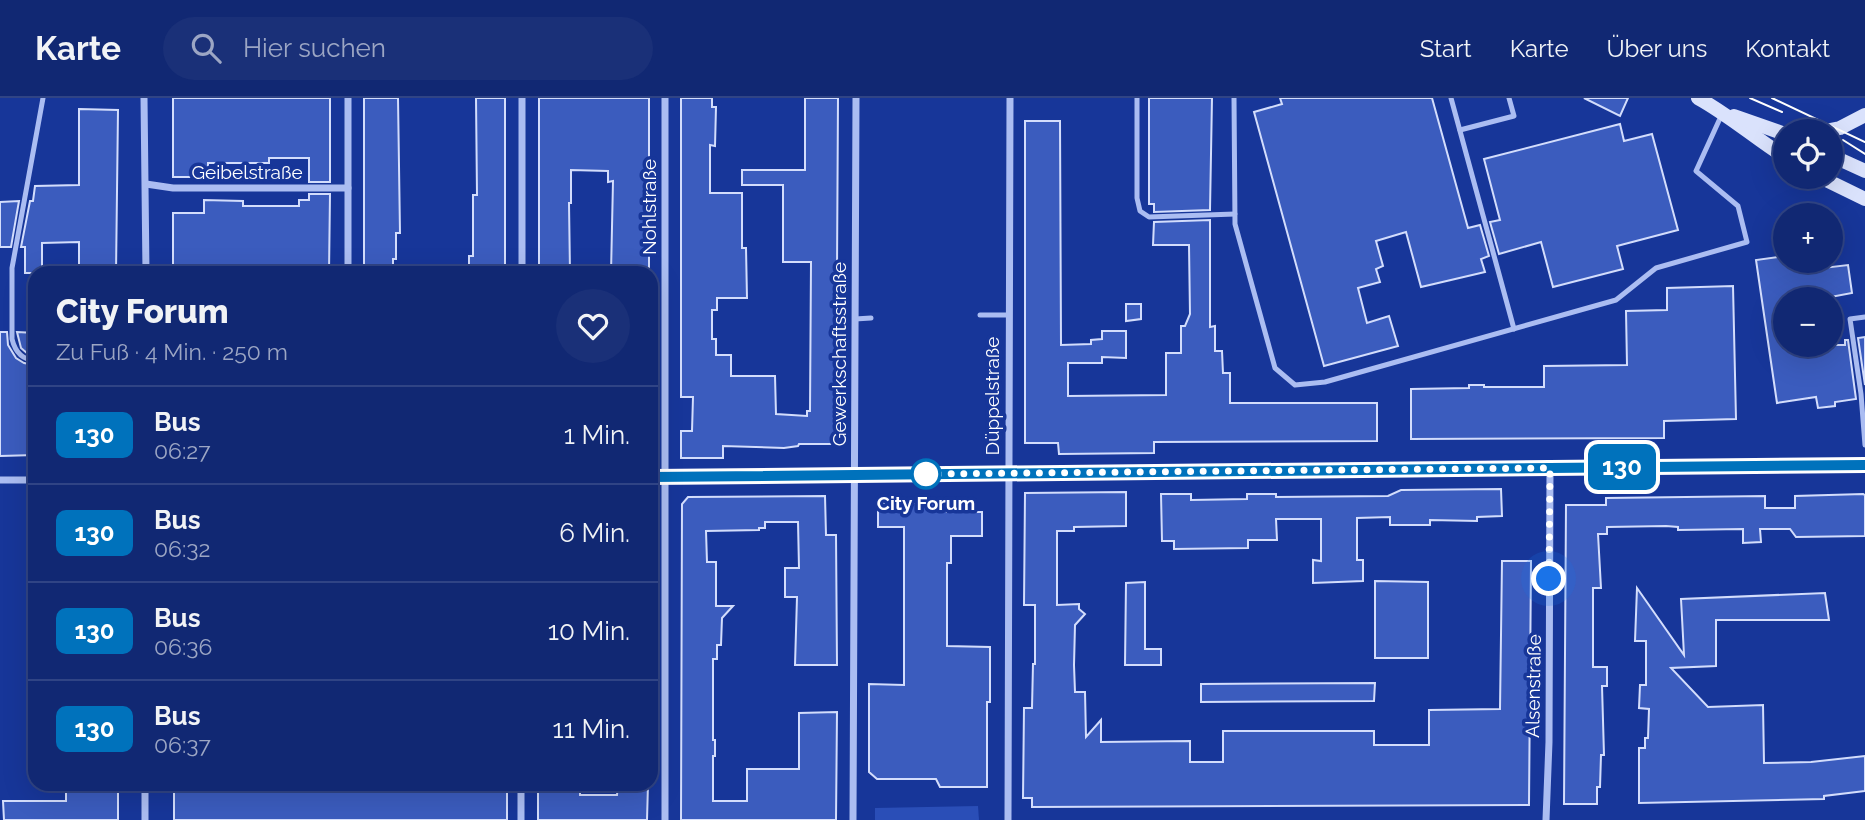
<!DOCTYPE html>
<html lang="de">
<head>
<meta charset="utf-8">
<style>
  body { margin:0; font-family:Raleway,sans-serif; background:#1a3078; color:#f1f3f6; height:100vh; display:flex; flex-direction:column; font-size:26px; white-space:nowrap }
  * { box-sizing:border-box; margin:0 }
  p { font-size:23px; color:#9ca6c4 }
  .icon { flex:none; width:38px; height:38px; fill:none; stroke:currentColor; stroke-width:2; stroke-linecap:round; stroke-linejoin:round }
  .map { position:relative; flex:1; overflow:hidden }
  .sheet { position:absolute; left:28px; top:168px; width:630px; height:525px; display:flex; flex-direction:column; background:#112873; border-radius:21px; box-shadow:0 7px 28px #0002,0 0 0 2px #304485 }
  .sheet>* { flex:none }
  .badge { padding:0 14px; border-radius:10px; font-size:24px; line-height:46px }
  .controls { position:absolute; left:1773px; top:21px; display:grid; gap:14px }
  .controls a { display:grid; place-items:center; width:70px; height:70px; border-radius:50%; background:#112873; box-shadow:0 7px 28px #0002,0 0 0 2px #304485; font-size:35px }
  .you { position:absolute; width:35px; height:35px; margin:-18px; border:5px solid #fff; border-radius:50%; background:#1a73e8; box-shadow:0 0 0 10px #1a73e833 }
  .map>.badge { position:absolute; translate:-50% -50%; box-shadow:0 0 0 4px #fff }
  .round { display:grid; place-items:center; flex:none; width:74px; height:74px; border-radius:37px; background:#1a3078 }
  .summary { display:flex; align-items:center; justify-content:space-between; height:119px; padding:0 28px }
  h1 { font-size:33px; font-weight:800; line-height:52px }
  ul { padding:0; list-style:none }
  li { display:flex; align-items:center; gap:21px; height:98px; padding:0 28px; border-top:2px solid #304485 }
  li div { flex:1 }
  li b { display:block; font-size:26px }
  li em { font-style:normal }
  li .badge { min-width:77px; font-weight:700; text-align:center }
  header { display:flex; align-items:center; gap:42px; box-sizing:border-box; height:98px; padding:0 35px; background:#112873; border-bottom:2px solid #304485 }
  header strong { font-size:33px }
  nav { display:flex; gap:38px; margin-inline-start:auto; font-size:24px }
  .search { width:490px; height:63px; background:#1a3078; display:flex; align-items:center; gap:18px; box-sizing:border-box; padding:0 24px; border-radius:38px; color:#9ca6c4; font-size:26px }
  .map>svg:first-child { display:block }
</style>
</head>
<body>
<header>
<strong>Karte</strong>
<div class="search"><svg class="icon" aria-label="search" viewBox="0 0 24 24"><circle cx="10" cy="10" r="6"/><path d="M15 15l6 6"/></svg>Hier suchen</div>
<nav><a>Start</a><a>Karte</a><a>Über uns</a><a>Kontakt</a></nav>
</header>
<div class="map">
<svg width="1865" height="722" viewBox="0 0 1865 722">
  <rect width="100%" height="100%" fill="#173699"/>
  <polygon fill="#2a4eb7" points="978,708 979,722 875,722 875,710"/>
  <g fill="#3b5cbe" stroke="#d3ddfc" stroke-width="2">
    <polygon points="173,0 330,0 330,84 309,84 309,60 269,60 269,65 208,65 208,79 173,79"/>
    <polygon points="364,0 398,0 400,135 396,135 396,161 393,161 393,175 364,175"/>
    <polygon points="476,0 505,0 505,175 469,175 469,158 473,158 473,97 477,97"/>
    <polygon points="539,0 649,0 649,175 611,175 613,83 608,84 608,73 571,72 571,105 569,105 570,175 539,175"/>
    <polygon points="681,0 712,0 712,9 716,9 715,48 710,47 710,95 742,95 742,150 746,150 747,200 717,200 717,212 712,212 712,241 716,241 716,257 731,257 731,278 775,278 776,316 807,318 807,313 810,313 811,164 783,164 783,87 742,87 742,72 805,72 805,0 838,0 836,346 799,346 798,348 784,350 723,348 723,360 681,360 681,333 692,333 693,299 681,299"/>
    <polygon points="1149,0 1212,0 1210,112 1154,114 1154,106 1149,106"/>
    <polygon points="1280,0 1432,0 1468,130 1480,127 1489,158 1481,161 1485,174 1421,189 1406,134 1376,143 1383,168 1376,171 1380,184 1358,190 1367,225 1389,218 1398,248 1324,268 1254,14 1282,6"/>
    <polygon points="1584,0 1628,0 1620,18"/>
    <polygon points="79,11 118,12 116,175 79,175 79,144 42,145 42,175 25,175 25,149 21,149 30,103 33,103 35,88 79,87"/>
    <polygon points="1025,23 1060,23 1061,247 1091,246 1091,242 1102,241 1102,233 1126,233 1126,260 1102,259 1102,265 1068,265 1068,298 1166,297 1166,255 1181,255 1181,228 1185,228 1190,216 1189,147 1153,147 1154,124 1210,122 1210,229 1215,228 1215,253 1222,253 1223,275 1230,275 1230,305 1377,305 1377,343 1154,344 1154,355 1059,356 1058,345 1025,345"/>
    <polygon points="1620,26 1624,43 1652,36 1678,132 1617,148 1623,171 1553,189 1541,144 1499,156 1490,124 1500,122 1484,61"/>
    <polygon points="309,96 330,96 329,175 173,175 173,115 204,115 204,102 243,103 243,108 299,108 299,102 309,102"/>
    <polygon points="19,103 11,149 0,149 0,104"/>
    <polygon points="1785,158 1785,163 1814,163 1815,171 1848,167 1852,195 1820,201 1785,201 1785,247 1845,247 1845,242 1848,242 1856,301 1835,304 1835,308 1818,310 1816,299 1777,305 1756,162"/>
    <polygon points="1733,188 1736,321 1664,323 1664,340 1411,341 1411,291 1469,290 1469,287 1484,287 1484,289 1544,289 1544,268 1627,267 1626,213 1667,212 1667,190"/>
    <polygon points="1126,206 1141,206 1141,221 1126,223"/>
    <polygon points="0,234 7,234 8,247 16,260 24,265 35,267 35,357 0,358"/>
    <polygon points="17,234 35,235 35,257 28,256 21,250"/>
    <polygon points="1865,239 1865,287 1858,240"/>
    <polygon points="1501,391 1502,418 1477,419 1477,423 1430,422 1430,427 1390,427 1390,419 1357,420 1357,462 1363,462 1363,483 1313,485 1313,462 1321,463 1321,421 1276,421 1277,442 1248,442 1248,450 1174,451 1174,443 1162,443 1161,396 1191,396 1191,402 1247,401 1247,396 1276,396 1276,399 1388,398 1401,392"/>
    <polygon points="1126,394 1126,428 1074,429 1074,433 1057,433 1057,507 1079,506 1079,511 1085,516 1075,527 1074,567 1075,594 1085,594 1086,639 1101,622 1101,644 1190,643 1190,664 1223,664 1223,633 1374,633 1374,647 1429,647 1429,612 1500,611 1502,463 1531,463 1529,707 1032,709 1032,700 1023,700 1024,610 1032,610 1033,566 1035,566 1035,507 1024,507 1025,395"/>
    <polygon points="1863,396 1865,397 1865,438 1796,439 1790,431 1760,431 1761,444 1743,445 1743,431 1678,432 1678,429 1666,428 1607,429 1607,436 1598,436 1601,490 1593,490 1593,569 1607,569 1607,588 1602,588 1604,657 1601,657 1600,689 1597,689 1597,706 1564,706 1566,407 1606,407 1606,400 1765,398 1765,410 1795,410 1795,398"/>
    <polygon points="825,398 826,437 836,437 837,567 795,567 797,499 785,499 785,470 799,470 798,424 765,424 765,430 759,430 759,432 706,433 707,464 716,464 716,508 733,508 722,520 721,547 717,547 717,561 713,561 713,642 715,642 715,658 713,658 713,703 747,703 747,671 799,671 799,615 837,614 836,722 681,722 682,406 688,399"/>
    <polygon points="878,405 947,405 947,414 982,414 982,438 951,438 951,465 947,465 947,548 990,549 990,604 987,604 987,689 940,689 936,681 877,681 869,674 869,586 904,587 904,429 878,429"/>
    <polygon points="1375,483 1428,484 1428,560 1375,560"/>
    <polygon points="1145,484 1145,551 1161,551 1161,567 1125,567 1126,485"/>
    <polygon points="1637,490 1684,557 1681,501 1825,495 1829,522 1716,522 1716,568 1671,570 1708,609 1763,607 1764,665 1811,664 1865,658 1865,693 1824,698 1824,701 1639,705 1639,650 1645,650 1645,640 1648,640 1649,611 1639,610 1640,587 1646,587 1646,543 1635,543"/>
    <polygon points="1375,585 1374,603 1201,604 1201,586"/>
    <polygon points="66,686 118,686 118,722 4,722 3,703 66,703"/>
    <rect x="174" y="686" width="333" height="36"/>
    <polygon points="538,686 580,686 580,697 617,697 618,686 648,686 647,722 538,722"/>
  </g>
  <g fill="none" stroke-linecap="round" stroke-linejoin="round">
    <g stroke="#abbdf2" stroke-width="5">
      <polyline points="1137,0 1137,100 1140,113 1149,119 1235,116"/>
      <polyline points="1234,0 1235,126 1275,270 1295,287 1325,284 1616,202 1656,170 1747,144 1738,108 1696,73 1722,16"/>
      <polyline points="1451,0 1514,231"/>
      <polyline points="1460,32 1514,18 1509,0"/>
      <polyline points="980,217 1008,217"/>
      <polyline points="1865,219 1850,221 1861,296 1865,347"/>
      <polyline points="855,221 871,220"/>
      <path d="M35 262C22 262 15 253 12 241V170L43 0"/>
    </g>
    <g stroke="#abbdf2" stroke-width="7">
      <polyline points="144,0 146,175"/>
      <polyline points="146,86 173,90 348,90"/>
      <polyline points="348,175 348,0"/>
      <polyline points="522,175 522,0"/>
      <polyline points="651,380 1865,367"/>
      <polyline points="0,382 35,382"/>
      <polyline points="145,722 145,686"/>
      <polyline points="521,722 521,686"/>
      <polyline points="665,722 665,0"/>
      <polyline points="853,722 856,0"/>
      <polyline points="1008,722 1010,0"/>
      <polyline points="1546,722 1549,644 1550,370"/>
    </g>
    <g stroke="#dae2fc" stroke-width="14">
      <path d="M1698 0C1729 17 1755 40 1785 59"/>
      <polyline points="1734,18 1785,36"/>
      <polyline points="1825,33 1840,30 1865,17"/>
      <polyline points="1830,57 1865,73"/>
      <polyline points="1820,79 1865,101"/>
    </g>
    <g stroke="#fff" stroke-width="2">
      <polyline points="1750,0 1782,14"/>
      <polyline points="1772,0 1865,44"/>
      <polyline points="1843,42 1865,56"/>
    </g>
  </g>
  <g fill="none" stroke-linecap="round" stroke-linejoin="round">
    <defs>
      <polyline id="line" points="651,379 1865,367"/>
    </defs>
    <use href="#line" stroke="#fff" stroke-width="16"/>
    <use href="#line" stroke="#0072bc" stroke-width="10"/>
    <polyline stroke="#fff" stroke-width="7" stroke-dasharray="0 12.6" points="926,376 1550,370 1549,481"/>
  </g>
  <circle fill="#fff" stroke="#0072bc" stroke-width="3.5" cx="926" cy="376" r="14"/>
  <g text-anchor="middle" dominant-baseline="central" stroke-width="7" stroke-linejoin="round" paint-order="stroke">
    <g font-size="19" fill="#fff" stroke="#173699">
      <text x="247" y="74">Geibelstraße</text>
      <text transform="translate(649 109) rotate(-90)">Nohlstraße</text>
      <text transform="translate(839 256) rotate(-90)">Gewerkschaftsstraße</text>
      <text transform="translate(992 298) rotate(-90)">Düppelstraße</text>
      <text transform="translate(1533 588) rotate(-89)">Alsenstraße</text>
    </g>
    <g font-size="19" font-weight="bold" fill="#fff" stroke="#173699">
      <text x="926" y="405">City Forum</text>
    </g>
  </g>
</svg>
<div class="controls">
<a><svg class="icon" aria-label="locate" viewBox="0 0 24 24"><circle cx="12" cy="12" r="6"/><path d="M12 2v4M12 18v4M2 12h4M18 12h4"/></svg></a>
<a>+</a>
<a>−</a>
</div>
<div class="you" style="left:1549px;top:481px"></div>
<b class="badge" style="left:1622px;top:369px;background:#0072bc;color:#fff">130</b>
<section class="sheet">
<div class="summary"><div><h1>City Forum</h1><p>Zu Fuß · 4 Min. · 250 m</p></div><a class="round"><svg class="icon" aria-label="heart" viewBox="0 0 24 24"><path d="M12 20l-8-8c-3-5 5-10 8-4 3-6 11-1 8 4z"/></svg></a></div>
<ul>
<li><span class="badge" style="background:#0072bc;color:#fff">130</span><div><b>Bus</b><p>06:27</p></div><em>1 Min.</em></li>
<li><span class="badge" style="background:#0072bc;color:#fff">130</span><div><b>Bus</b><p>06:32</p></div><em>6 Min.</em></li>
<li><span class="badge" style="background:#0072bc;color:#fff">130</span><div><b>Bus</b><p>06:36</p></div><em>10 Min.</em></li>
<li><span class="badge" style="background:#0072bc;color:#fff">130</span><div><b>Bus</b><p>06:37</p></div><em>11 Min.</em></li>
</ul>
</section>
</div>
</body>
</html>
